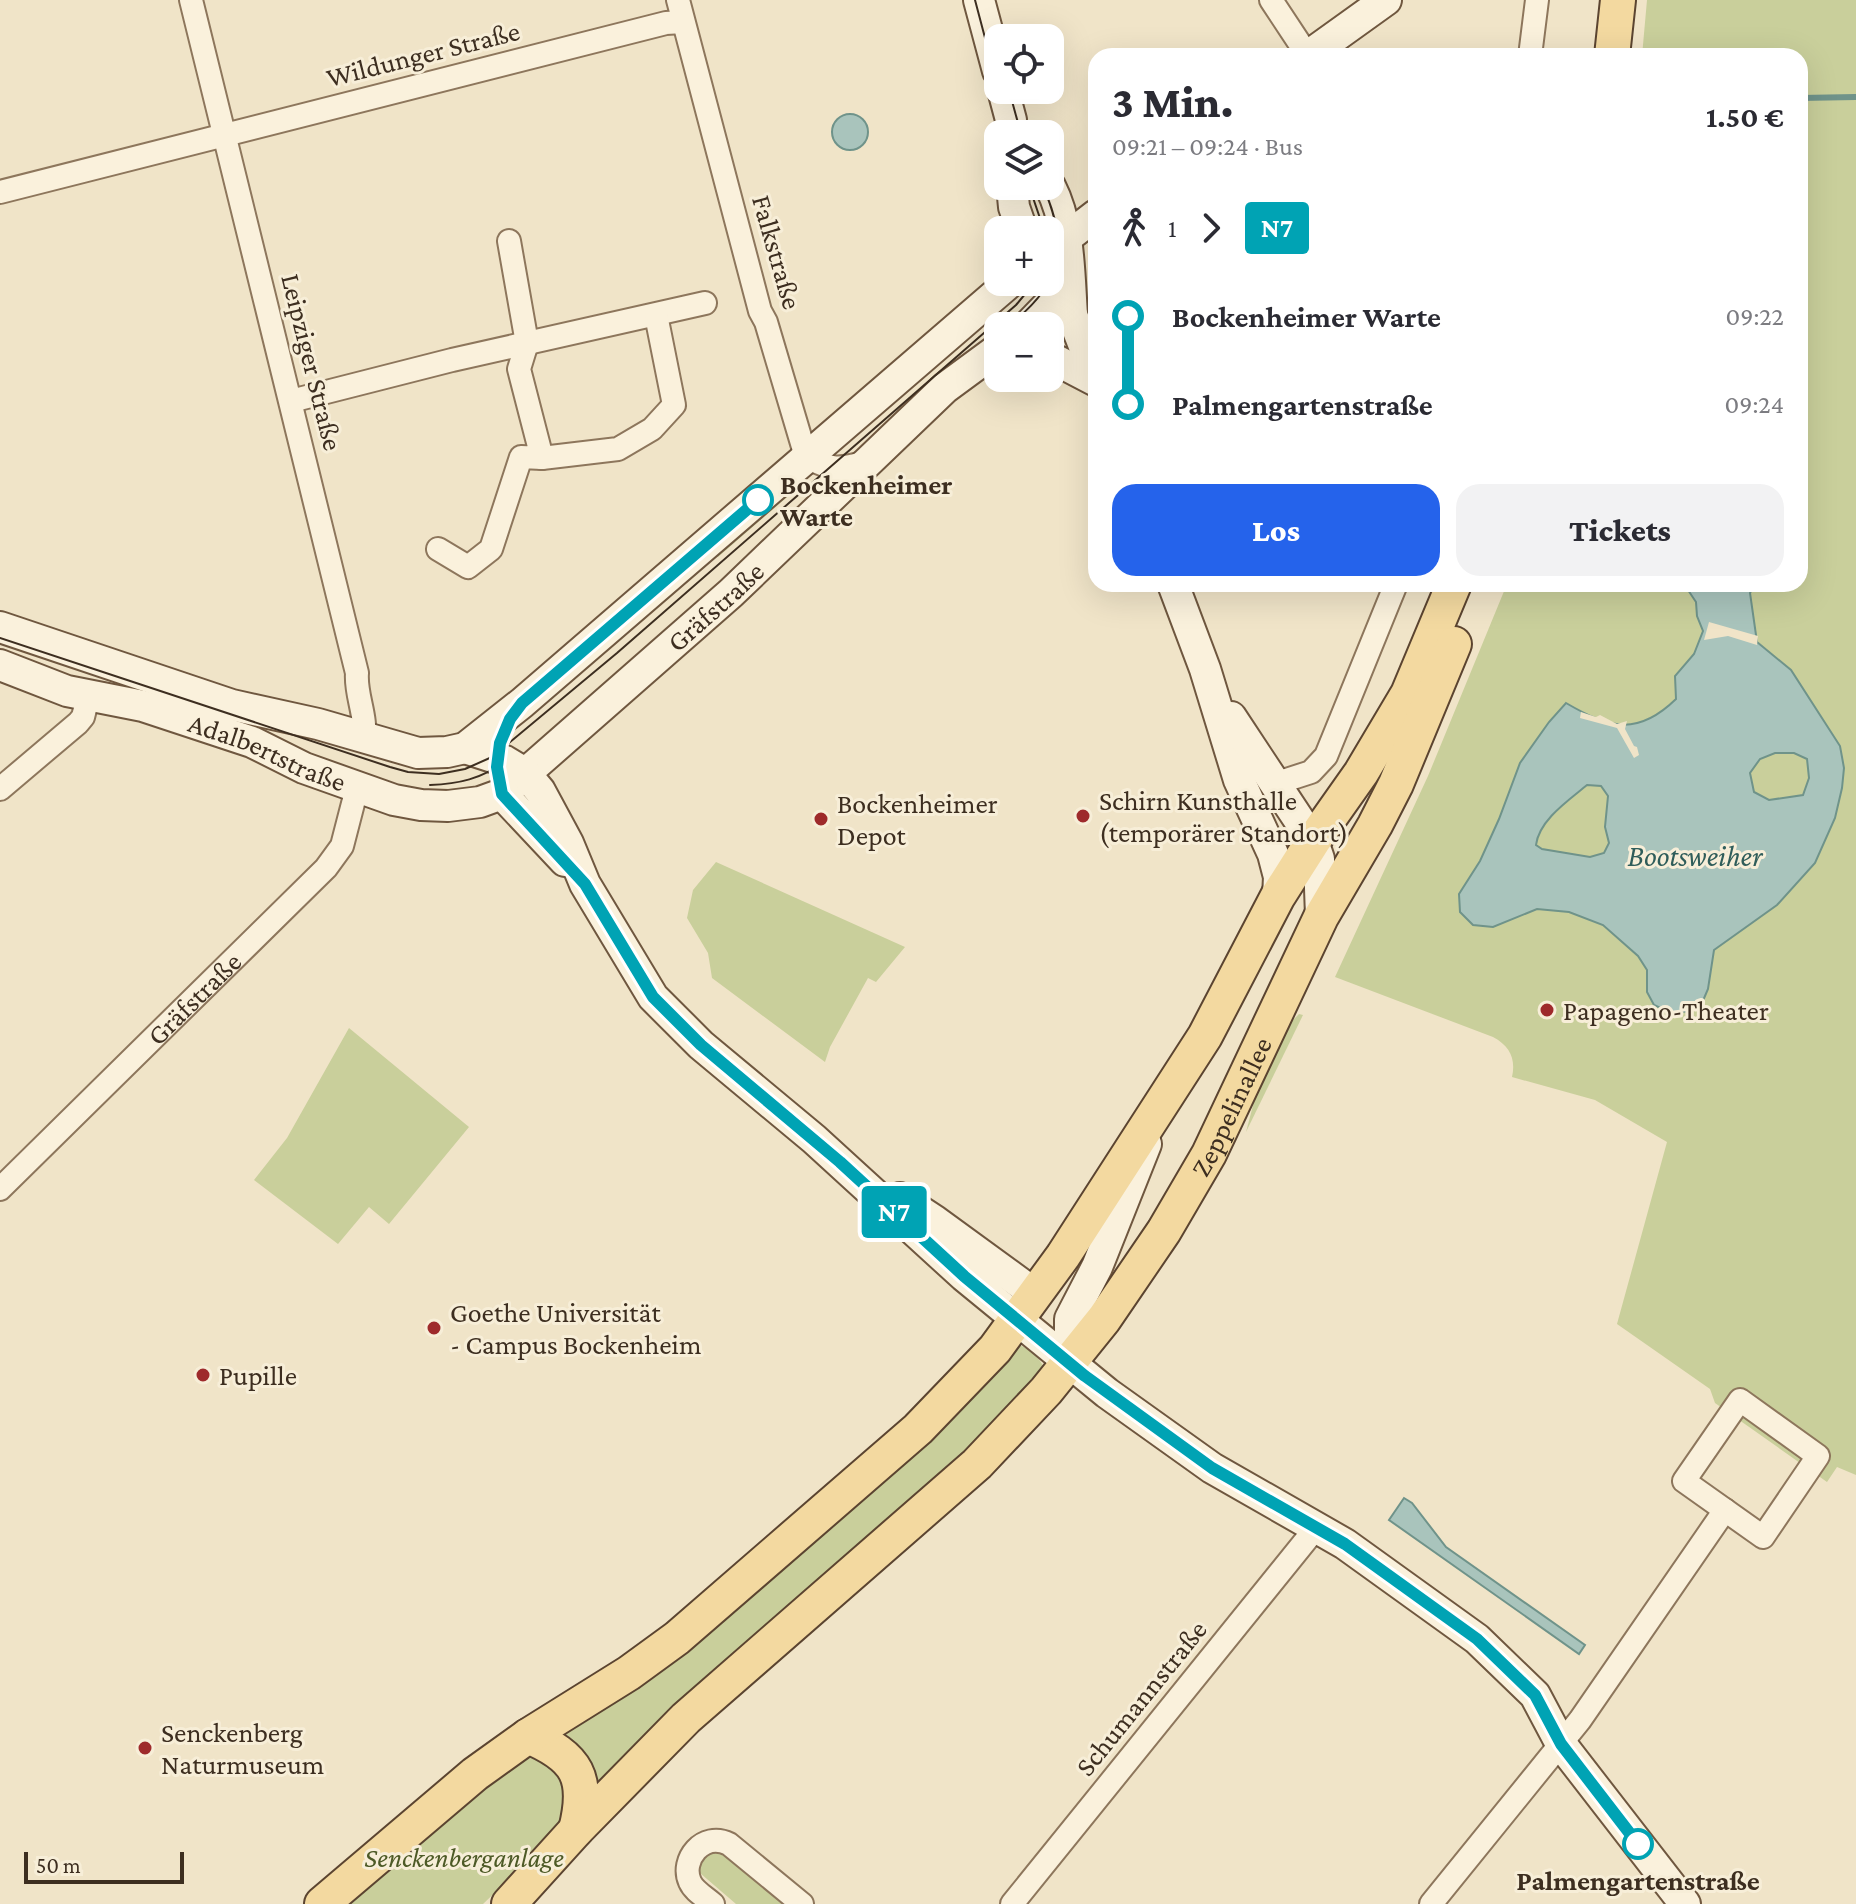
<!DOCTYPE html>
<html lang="de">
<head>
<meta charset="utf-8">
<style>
  body { margin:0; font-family:"Crimson Pro",serif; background:#f2f2f3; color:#2b2b33; height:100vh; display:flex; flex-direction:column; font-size:30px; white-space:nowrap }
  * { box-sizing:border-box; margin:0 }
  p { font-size:26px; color:#7c7c81 }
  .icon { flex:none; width:44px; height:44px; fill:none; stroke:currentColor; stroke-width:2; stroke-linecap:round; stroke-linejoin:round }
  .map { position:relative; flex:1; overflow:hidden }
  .details { position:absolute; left:1088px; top:48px; width:720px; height:544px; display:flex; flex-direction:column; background:#fff; border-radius:24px; box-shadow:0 8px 32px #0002 }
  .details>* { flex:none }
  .badge { padding:0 16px; border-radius:6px; font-size:28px; line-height:52px }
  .tools { position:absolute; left:984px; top:24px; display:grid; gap:16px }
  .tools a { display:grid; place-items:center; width:80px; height:80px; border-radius:16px; background:#fff; box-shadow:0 8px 32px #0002; font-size:40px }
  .scale { position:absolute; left:24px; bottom:20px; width:160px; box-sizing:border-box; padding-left:8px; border:4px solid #3d2e20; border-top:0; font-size:22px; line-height:28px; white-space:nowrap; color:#3d2e20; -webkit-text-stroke:6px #f7eed8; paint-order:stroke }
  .map>.badge { position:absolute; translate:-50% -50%; box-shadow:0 0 0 4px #fff }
  .legs { display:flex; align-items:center; gap:12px; height:88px; padding:0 24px; font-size:26px }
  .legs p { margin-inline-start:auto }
  .headline { display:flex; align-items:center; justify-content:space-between; height:136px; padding:0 24px }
  h1 { font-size:44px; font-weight:800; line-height:60px }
  .button { display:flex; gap:16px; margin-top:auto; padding:16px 24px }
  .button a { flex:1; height:92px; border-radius:24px; background:#2563eb; color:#fff; font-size:32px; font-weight:800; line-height:92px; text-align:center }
  .button a+a { background:#f2f2f3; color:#2b2b33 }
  ul { padding:0 24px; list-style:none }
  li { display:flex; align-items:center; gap:28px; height:88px; font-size:30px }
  li i { display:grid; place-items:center; width:12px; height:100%; margin:0 10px; background:currentColor }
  li i::after { content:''; width:20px; height:20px; margin:-10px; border:6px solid; border-radius:50%; background:#fff }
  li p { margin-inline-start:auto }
  li:first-child i { background:linear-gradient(#0000 50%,currentColor 0) }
  li:last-child i { background:linear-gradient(currentColor 50%,#0000 0) }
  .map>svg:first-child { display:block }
</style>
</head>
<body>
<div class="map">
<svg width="1856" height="1904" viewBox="0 0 1856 1904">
  <rect width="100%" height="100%" fill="#f0e4c8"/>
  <g fill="#c9cf9b">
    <path d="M1647 0H1856V1475L1837 1467 1827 1482 1715 1403 1710 1389 1617 1324 1667 1142 1595 1100 1512 1077C1516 1059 1510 1046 1493 1037L1335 977 1428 776 1507 584H1800V56H1642Z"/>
    <polygon points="799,483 801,485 718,557 713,552"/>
    <polygon points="716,862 905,947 876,982 868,978 830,1047 825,1062 712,978 708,953 687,918 693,890"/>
    <polygon points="1299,1014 1303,1015 1246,1132 1256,1094 1292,1021"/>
    <polygon points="349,1028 469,1127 389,1224 369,1207 338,1244 254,1180 287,1138"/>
    <path d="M1015 1344C1025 1345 1041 1358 1044 1368L955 1463 722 1664 664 1717 594 1791 563 1744 560 1729Z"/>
    <polygon points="530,1752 543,1753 575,1793 554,1836 483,1904 337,1904"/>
    <polygon points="710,1846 744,1866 744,1872 783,1904 736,1904 700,1873 696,1864"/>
  </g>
  <g fill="#a9c4bc" stroke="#6f938a" stroke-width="2" fill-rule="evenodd">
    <circle cx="850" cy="132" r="18"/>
    <path d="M1684 584H1755L1750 593 1757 642 1791 670 1840 746 1844 768 1842 788 1835 818 1815 863 1777 905 1714 950 1708 989 1702 1003 1690 1011 1671 1013 1654 1005 1647 992V970L1638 956 1603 925 1569 912 1537 909 1493 927 1473 925 1460 912 1459 894 1480 861 1499 819 1520 763 1549 722 1566 703C1609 728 1637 737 1676 699L1675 676 1694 654 1703 631 1697 616 1696 602ZM1775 753H1794L1807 759 1809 778 1803 795 1769 800 1754 792 1750 773 1760 759ZM1587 785 1601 786 1608 796 1605 827 1609 843 1604 853 1590 857 1542 849 1536 845C1539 820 1569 800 1587 785Z"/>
    <polygon points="1404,1498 1412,1503 1446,1547 1585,1645 1579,1654 1389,1520"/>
  </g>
  <g fill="#f0e4c8">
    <polygon points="1709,622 1758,636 1757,645 1728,636 1704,640"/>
    <polygon points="1581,712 1596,717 1600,715 1617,724 1627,721 1625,729 1634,746 1637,747 1639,755 1634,758 1617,728 1580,718"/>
  </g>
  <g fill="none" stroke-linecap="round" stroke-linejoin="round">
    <polyline stroke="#6f938a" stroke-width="6" points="1800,98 1856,97"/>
    <defs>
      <g id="street">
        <path d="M191 0 357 673C355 695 368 718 363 739"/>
        <path d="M678 0 760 311 766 322 806 457C831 470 839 470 866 462"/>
        <polyline points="1271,0 1308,56"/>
        <polyline points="1530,56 1537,0"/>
        <polyline points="0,192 666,23 683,22"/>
        <polyline points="291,401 452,360 705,303"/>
        <polyline points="542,458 618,449 652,429 674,405 656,315"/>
        <polyline points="438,549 468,567 491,549 521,457 542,458 519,369 527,343 509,241"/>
        <polyline points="1274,784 1311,772 1326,756 1396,584"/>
        <polyline points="0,789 78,723 83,717 88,697"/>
        <path id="s1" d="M0 1189 326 868 342 846 357 788"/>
        <polygon points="1740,1400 1818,1456 1763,1537 1684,1481"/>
        <path d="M713 1904C705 1897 694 1891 690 1882 680 1860 703 1831 729 1844L802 1904"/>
        <polyline points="1012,1904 1315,1529"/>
        <polyline points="1431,1904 1580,1720 1725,1510"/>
      </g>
      <g id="secondary">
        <polyline points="979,0 998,71"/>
        <polyline points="1308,56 1386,0"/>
        <polyline points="1003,90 1011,120 1011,134"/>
        <polyline points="1012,186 1014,207 1022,230"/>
        <path d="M1050 186C1070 225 1069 272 1072 315"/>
        <polyline points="1052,249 1096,215"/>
        <polyline points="1048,282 1072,315 1096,377"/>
        <polyline points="1028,326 1058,295 1061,276"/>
        <polyline points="1050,357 1096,381"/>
        <polyline points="1173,584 1205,669 1239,780 1273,854 1279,877 1278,896"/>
        <polyline points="0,627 232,705 318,724 418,753 447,752 465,748 522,703 1010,282"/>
        <path id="s2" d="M0 665 67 691 143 706 252 742 304 768 394 800 421 805 448 806 480 802 502 794 731 593 945 388 998 349"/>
        <polyline points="1231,717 1313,841 1319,859 1321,917"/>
        <polyline points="465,748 505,761 525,773 540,791 568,843 585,884 653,997 701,1045 814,1139 964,1276 1107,1393 1212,1468 1345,1544 1477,1639 1535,1695 1561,1744 1685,1904"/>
        <polyline points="502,794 565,861"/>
        <polyline points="900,1198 935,1221 1035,1294"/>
        <polyline points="1070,1362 1070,1319 1097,1267 1146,1144"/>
      </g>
      <g id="primary">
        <polyline points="1612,56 1618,0"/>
        <path d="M528 1736C578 1757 589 1778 576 1830"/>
        <polyline points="322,1904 475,1774 528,1736 629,1673 677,1638 918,1429 995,1349 1063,1256 1205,1036 1278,896 1313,841 1361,773 1408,694 1454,584"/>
        <path id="s3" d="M509 1904 576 1830 686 1718 977 1464 1046 1391 1104 1319 1164 1231 1209 1154 1321 917 1375 825 1396 784 1454 644"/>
      </g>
    </defs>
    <use href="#street" stroke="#8d765c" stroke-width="26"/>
    <use href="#secondary" stroke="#6f573f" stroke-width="34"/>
    <use href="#primary" stroke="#5b4430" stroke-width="38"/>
    <use href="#street" stroke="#faf1dc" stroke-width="22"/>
    <use href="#secondary" stroke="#faf1dc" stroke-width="30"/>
    <use href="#primary" stroke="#f3d9a0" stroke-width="34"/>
    <g stroke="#3d2e20" stroke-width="2">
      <polyline points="975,0 998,87"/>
      <polyline points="1009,90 1021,134"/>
      <polyline points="1029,186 1044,230"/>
      <path d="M1012 323C1064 281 1069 247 1043 186"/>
      <polyline points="0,638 390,767 408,772 439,774 465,769 492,757 617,653 1016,305 1035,282"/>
      <path d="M430 785C458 784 482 779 505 761"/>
    </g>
  </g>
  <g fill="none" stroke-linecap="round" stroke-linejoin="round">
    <defs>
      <polyline id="line-1" points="758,500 522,703 510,719 500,743 497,767 502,794 585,884 653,997 701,1045 840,1162 964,1276 1085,1376 1212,1468 1345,1544 1477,1639 1535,1695 1561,1744 1638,1844"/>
    </defs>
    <use href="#line-1" stroke="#fff" stroke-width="18"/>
    <use href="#line-1" stroke="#00a3b4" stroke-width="12"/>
  </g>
  <g fill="#fff" stroke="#00a3b4" stroke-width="4">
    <circle cx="758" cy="500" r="14"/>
    <circle cx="1638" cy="1844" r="14"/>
  </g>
  <g fill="#9e2a2b" stroke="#f7eed8" stroke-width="3">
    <circle cx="1083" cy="816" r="8"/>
    <circle cx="821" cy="819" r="8"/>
    <circle cx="1547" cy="1010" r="8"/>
    <circle cx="434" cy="1328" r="8"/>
    <circle cx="203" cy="1375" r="8"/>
    <circle cx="145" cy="1748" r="8"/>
  </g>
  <g text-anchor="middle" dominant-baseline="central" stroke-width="6" stroke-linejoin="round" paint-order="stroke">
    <g font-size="28" fill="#3d2e20" stroke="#f7eed8">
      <text transform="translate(423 54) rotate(-14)">Wildunger Straße</text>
      <text transform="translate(777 252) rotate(74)">Falkstraße</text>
      <text transform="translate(312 362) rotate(76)">Leipziger Straße</text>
      <text stroke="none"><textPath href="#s2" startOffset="812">Gräfstraße</textPath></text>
      <text stroke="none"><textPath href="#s2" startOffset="282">Adalbertstraße</textPath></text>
      <text stroke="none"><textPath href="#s1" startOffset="272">Gräfstraße</textPath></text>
      <text stroke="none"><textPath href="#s3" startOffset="1084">Zeppelinallee</textPath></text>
      <text transform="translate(1141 1698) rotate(-51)">Schumannstraße</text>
    </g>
    <g font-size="28" font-weight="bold" fill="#3d2e20" stroke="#f7eed8" text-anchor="start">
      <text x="780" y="484">Bockenheimer<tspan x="780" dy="32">Warte</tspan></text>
      <text x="1638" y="1880" text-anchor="middle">Palmengartenstraße</text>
    </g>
    <g font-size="28" fill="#3d2e20" stroke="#f7eed8" text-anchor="start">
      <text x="1099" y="800">Schirn Kunsthalle<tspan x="1099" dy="32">(temporärer Standort)</tspan></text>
      <text x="837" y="803">Bockenheimer<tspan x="837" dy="32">Depot</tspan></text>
      <text x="1563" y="1010">Papageno-Theater</text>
      <text x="450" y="1312">Goethe Universität<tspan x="450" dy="32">- Campus Bockenheim</tspan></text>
      <text x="219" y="1375">Pupille</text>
      <text x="161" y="1732">Senckenberg<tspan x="161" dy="32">Naturmuseum</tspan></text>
    </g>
    <g font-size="28" font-style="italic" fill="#4d5a26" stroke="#f7eed8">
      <text x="464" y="1857">Senckenberganlage</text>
    </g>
    <g font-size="30" font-style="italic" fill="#2f5d5a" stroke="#f7eed8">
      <text x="1695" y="855">Bootsweiher</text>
    </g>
  </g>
</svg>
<div class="tools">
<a><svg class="icon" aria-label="locate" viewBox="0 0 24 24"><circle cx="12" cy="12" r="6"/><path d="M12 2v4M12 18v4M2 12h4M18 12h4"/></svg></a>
<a><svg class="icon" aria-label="layers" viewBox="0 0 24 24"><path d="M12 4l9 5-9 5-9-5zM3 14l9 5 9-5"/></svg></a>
<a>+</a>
<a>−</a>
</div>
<div class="scale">50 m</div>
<b class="badge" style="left:894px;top:1212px;background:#00a3b4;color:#fff">N7</b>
<section class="details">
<div class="headline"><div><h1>3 Min.</h1><p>09:21 – 09:24 · Bus</p></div><b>1.50 €</b></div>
<div class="legs"><svg class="icon" aria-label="walk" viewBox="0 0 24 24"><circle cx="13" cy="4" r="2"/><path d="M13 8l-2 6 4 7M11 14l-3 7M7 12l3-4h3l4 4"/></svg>1<svg class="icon" aria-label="forward" viewBox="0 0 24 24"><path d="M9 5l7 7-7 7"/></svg><b class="badge" style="background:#00a3b4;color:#fff">N7</b></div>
<ul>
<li><i style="color:#00a3b4"></i><b>Bockenheimer Warte</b><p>09:22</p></li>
<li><i style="color:#00a3b4"></i><b>Palmengartenstraße</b><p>09:24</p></li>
</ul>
<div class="button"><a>Los</a><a>Tickets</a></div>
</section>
</div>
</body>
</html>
